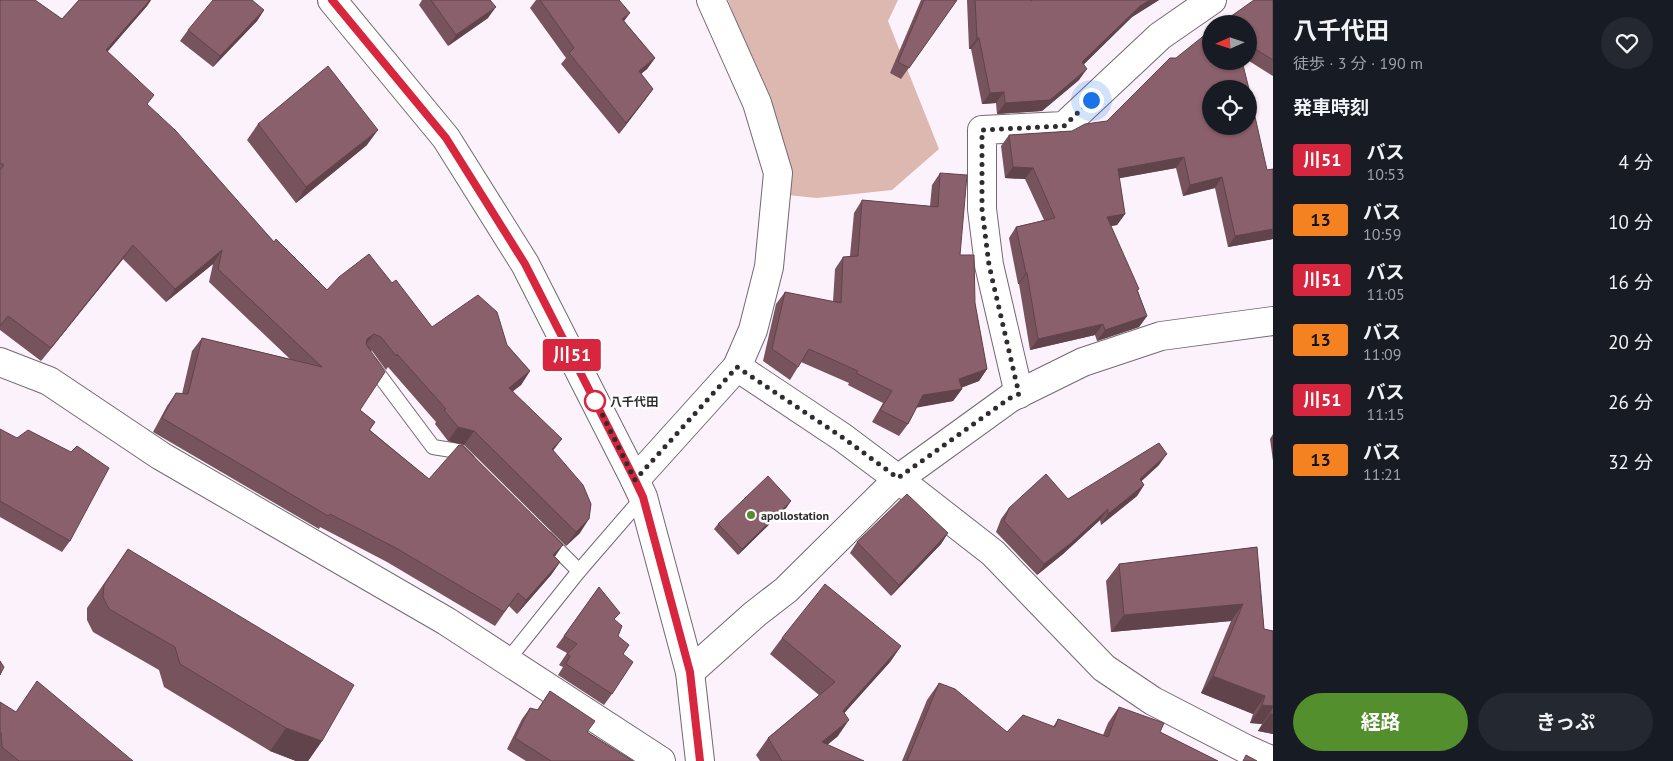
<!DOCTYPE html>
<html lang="ja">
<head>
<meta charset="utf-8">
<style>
  body { margin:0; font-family:"PT Sans","Noto Sans JP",sans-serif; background:#242831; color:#f1f3f6; height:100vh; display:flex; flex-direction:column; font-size:19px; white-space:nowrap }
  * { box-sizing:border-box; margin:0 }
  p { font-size:16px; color:#9ea1a6 }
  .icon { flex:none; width:28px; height:28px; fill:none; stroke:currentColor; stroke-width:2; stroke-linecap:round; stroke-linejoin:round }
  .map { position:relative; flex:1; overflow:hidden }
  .details { display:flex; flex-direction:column; background:#171b24; width:400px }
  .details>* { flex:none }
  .badge { padding:0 10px; border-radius:4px; font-size:18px; line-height:32px }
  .needle { width:32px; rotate:267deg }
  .buttons { position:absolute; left:1202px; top:15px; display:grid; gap:10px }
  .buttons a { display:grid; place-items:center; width:55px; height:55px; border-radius:50%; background:#171b24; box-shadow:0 1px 4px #0004; font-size:25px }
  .you { position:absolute; width:25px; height:25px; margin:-12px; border:4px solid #fff; border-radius:50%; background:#1a73e8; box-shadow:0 0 0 8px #1a73e833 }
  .map>.badge { position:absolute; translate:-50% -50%; box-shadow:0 0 0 2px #fff }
  h2 { padding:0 20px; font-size:19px; line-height:45px }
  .round { display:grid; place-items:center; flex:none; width:52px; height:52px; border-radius:26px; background:#242831 }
  .head { display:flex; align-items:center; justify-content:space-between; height:85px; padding:0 20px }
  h1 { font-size:24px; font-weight:700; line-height:38px }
  .button { display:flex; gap:10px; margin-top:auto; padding:10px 20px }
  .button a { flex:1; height:58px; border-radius:30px; background:#548f2d; color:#fff; font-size:20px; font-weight:700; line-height:58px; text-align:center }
  .button a+a { background:#242831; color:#f1f3f6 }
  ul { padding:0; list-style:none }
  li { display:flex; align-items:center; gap:15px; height:60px; padding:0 20px }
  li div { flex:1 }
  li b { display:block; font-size:19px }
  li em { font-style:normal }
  li .badge { min-width:55px; font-weight:700; text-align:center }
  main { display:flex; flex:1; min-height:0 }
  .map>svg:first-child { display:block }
</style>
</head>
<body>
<main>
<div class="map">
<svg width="1273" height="761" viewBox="0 0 1273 761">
  <rect width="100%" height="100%" fill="#fcf2fc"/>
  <polygon fill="#dcb8b0" points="728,0 898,0 888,21 939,149 892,190 817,198 787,195 791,165"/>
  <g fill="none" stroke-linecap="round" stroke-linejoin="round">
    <defs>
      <g id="lane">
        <polyline points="371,364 433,447 458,451 468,461"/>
        <polyline points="546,538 579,571"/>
        <polyline points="507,661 579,571 643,497"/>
      </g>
      <g id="street">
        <polyline points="711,0 757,103 778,173 769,267 753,330 737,367"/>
        <polyline points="0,362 49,381 161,456 446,621 661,761"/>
        <polyline points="1019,394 989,265 982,209 982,130 1064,126 1160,36 1212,0"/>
        <polyline points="635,480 737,367 842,437 898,479 993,553 1104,668 1153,701 1246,749 1273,761"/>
        <polyline points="690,672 755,614 786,590 898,479 1010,398 1083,362 1161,336 1273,321"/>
      </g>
      <polyline id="secondary" points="332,0 446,138 525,264 635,480 643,497 690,672 700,761"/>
    </defs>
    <use href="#lane" stroke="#726972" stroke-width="16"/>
    <use href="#street" stroke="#726972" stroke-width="30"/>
    <use href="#secondary" stroke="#726972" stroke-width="30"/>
    <use href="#lane" stroke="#fff" stroke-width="14"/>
    <use href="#street" stroke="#fff" stroke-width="28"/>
    <use href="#secondary" stroke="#fff" stroke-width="28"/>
  </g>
  <g fill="#77535d">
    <polygon points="0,0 62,19 79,0 151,0 147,6 107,51 147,105 274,242 327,290 392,283 432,327 507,345 530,371 521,385 513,391 553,450 580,533 566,546 464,445 448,441 435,424 436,422 388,367 386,370 372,351 370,350 360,410 375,422 370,430 429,479 555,557 560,562 551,575 517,614 509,606 495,626 387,562 320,527 319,529 153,432 167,406 176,393 182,394 192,351 202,338 290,359 209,282 213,264 166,302 123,259 41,361 0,330"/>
    <polygon points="422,0 490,0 488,18 448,46 419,5"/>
    <polygon points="536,0 619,0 624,21 655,58 647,69 641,74 653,89 645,100 619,134 561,64 566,58 530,8"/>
    <polygon points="921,0 957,0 901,79 890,73"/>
    <polygon points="967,0 1031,0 1032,1 1034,0 1159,0 1132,17 1084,64 1079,80 1042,111 997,114 996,103 982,104 971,49 969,49"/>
    <polygon points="1273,0 1273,76 1249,61 1249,24"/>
    <polygon points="264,10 257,21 213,67 180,41 188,30"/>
    <polygon points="258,124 367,145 296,203 247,140"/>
    <polygon points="1072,131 1267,170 1273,169 1273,239 1228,247 1215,188 1183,196 1176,168 1119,178 1125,214 1117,225 1111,226 1138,291 1147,316 1139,327 1097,341 1095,335 1030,350 1019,284 1018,284 1009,238 1016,227 1044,220 1025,179 1005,178 1001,146 1009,135"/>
    <polygon points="940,173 960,255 975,303 987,369 979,381 961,388 962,389 953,401 917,407 908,424 899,436 872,422 883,403 848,385 849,383 801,362 790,380 763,361 776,304 785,292 833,302 835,269 843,257 850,256 854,213 862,200 930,206 932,185"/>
    <polygon points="0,429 70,541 62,552 0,517"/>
    <polygon points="1273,434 1273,461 1270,439"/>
    <polygon points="1159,465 1141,481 1144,485 1137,496 1101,525 1100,520 1063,554 1037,575 996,532 1001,519 1009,508 1068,499"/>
    <polygon points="787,507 738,555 714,529 718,524"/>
    <polygon points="948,533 941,544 891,596 850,553 857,542"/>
    <polygon points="1257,547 1264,629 1273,631 1273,734 1258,731 1262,724 1250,723 1253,714 1201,693 1231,621 1111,632 1106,581 1119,564"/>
    <polygon points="128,549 322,741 308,761 296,761 270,751 164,687 159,670 93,632 87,620 87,608"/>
    <polygon points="599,587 615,620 618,636 623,654 612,694 604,705 558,675 563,667 559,665 567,653 556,647"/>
    <polygon points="782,638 901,646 890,662 844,713 838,736 827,745 864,761 760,761 756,755 768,738 819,695 770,654"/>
    <polygon points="939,683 1007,732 1053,727 1058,719 1103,735 1108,723 1119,707 1160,732 1218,761 902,761 927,700"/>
    <polygon points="550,691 587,732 633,761 526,761 507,749 522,719 530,708 537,710"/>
    <polygon points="0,702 16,712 133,761 0,761"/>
  </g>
  <g fill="#61434c">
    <polygon points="150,0 151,0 147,6 97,64 106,50"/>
    <polygon points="1150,0 1159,0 1132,17 1075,73 1082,62 1140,6"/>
    <polygon points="496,7 488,18 448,46 456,35"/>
    <polygon points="264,10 257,21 213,67 220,56"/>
    <polygon points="630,13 622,24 622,19"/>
    <polygon points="977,38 979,38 971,49 969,49"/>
    <polygon points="655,58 647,69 631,82 639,71"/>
    <polygon points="1087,69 1079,80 1042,111 997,114 1005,103"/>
    <polygon points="653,89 645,100 619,134 626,123"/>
    <polygon points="1004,92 996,103 982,104 990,93"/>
    <polygon points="378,130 367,145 296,203 306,187"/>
    <polygon points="1184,157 1176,168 1110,180 1118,169"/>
    <polygon points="1013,167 1033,168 1025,179 1005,178"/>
    <polygon points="1222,177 1215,188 1183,196 1190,185"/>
    <polygon points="1125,214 1117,225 1099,228 1107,217"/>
    <polygon points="1273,229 1273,239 1228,247 1235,236"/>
    <polygon points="133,245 123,259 41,361 51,348"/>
    <polygon points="222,250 213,264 166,302 175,289"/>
    <polygon points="1026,273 1027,273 1019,284 1018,284"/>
    <polygon points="1147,316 1139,327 1097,341 1105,330"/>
    <polygon points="1103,324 1095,335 1030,350 1038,339"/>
    <polygon points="374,334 364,347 367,339"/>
    <polygon points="987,369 979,381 954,390 962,389 953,401 915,408 923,395 959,379"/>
    <polygon points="530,371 521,385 500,401 509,388"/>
    <polygon points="458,427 474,431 464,445 448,441"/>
    <polygon points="562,439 552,452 552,449"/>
    <polygon points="1167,454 1159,465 1132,490 1140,479"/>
    <polygon points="1144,485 1137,496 1101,525 1108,514"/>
    <polygon points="791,501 787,507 738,555 742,549"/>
    <polygon points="1108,509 1100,520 1063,554 1037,575 1044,564"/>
    <polygon points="589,519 580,533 566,546 576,532"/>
    <polygon points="948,533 941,544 891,596 899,585"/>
    <polygon points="563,545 554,558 553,555"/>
    <polygon points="560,562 551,575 517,614 526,600"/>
    <polygon points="1243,604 1231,621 1111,632 1124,615"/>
    <polygon points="901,646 890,662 831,728 843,711"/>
    <polygon points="1213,676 1265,696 1253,714 1201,693"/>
    <polygon points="1262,705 1273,706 1273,708 1262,724 1250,723"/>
    <polygon points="1270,714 1273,714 1273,734 1258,731"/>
    <polygon points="849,720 838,736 810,759 822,742"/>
    <polygon points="286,728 322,741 308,761 296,761 270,751"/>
  </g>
  <g fill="#8a606c" stroke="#61434c">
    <polygon points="0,0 35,0 62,19 79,0 150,0 106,50 154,95 147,104 176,131 274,242 276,239 327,290 339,277 369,254 392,283 396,280 432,327 478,295 497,312 507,345 530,371 509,388 562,439 552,449 583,485 591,504 589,519 576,532 474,431 458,427 444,410 446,409 397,354 396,356 381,337 374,334 367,339 366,344 385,372 360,410 375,422 369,430 429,479 459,445 463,446 563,545 553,555 560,562 526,600 518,593 504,612 396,548 330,514 328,516 162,418 176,393 188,394 202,338 322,367 218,269 222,250 175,289 133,245 51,348 8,316 0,326 0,170 4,165 0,163"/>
    <polygon points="213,0 252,0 264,10 220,56 188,30"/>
    <polygon points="431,0 490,0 496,7 456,35"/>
    <polygon points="540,0 619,0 630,13 622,19 655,58 639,71 653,89 626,123 569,53 574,48"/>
    <polygon points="924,0 957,0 909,68 898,62"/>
    <polygon points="975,0 1031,0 1032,1 1034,0 1150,0 1140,6 1082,62 1087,69 1050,100 1005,103 1004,92 990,93 979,38 977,38"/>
    <polygon points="1254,0 1273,0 1273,60 1249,45 1249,24 1220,24"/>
    <polygon points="1211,30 1211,61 1242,61 1249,89 1211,89 1211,126 1249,126 1249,90 1267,170 1273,169 1273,229 1235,236 1222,177 1190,185 1184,157 1118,169 1125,214 1107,217 1139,289 1137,290 1147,316 1105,330 1103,324 1038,339 1027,273 1026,273 1016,227 1055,218 1033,168 1013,167 1009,135 1072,131 1085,124 1107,121 1170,58 1176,58"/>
    <polygon points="328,66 378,130 306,187 258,124"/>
    <polygon points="940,173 967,175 960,255 974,255 975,303 987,369 959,379 962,389 923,395 908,424 880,410 892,391 856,373 858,371 809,349 798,367 772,349 785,292 841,303 843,257 858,256 862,200 938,207"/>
    <polygon points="0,429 17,438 28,430 71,452 77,446 109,468 70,541 0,501"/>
    <polygon points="1159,443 1167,454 1140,479 1144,485 1108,514 1108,509 1071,543 1044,564 1004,521 1009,508 1046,474 1068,499"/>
    <polygon points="768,476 791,501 742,549 718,524"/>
    <polygon points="907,494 948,533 899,585 857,542"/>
    <polygon points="1257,547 1264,629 1273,631 1273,706 1262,705 1265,696 1213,676 1243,604 1124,615 1119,564"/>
    <polygon points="128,549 354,685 322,741 286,728 180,664 175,647 109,609 103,597 104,585"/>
    <polygon points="825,584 901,646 843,711 849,720 822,742 864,761 782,761 768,738 835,682 782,638"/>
    <polygon points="599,587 620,613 614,619 622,626 618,636 629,645 623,654 633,662 612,694 566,664 570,656 567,654 577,644 564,636"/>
    <polygon points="0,661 4,667 0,675"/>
    <polygon points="37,681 133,761 19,761 2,747 1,733 0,732 0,702 16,712"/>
    <polygon points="939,683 955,689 1007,732 1023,715 1055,727 1058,719 1108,737 1119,707 1164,723 1160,732 1218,761 907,761"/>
    <polygon points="550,691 595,721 587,732 633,761 551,761 515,738 530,708 538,710"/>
    <polygon points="1246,755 1257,761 1243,761"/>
  </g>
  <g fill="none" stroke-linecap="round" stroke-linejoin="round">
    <defs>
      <polyline id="line" points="332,0 446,138 525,264 635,480 643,497 690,672 700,761"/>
    </defs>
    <use href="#line" stroke="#fff" stroke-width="11"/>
    <use href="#line" stroke="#d7263d" stroke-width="8"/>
    <polyline stroke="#2f2c2f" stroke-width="5" stroke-dasharray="0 9" points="595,401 593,396 635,480 737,367 842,437 898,478 1010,398 1019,394 989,265 982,209 982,130 1064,126 1091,100"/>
  </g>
  <circle fill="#fff" stroke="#d7263d" stroke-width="2.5" cx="595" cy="401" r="10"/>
  <circle fill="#548f2d" stroke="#fff" stroke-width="2" cx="751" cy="515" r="5"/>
  <g text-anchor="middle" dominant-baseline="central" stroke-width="5" stroke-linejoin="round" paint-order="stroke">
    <g font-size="12" font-weight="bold" fill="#2f2c2f" stroke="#fff" text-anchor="start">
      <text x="610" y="401">八千代田</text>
    </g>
    <g font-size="12" font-weight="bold" fill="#2f2c2f" stroke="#fff" text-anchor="start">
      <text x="761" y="515">apollostation</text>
    </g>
  </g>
</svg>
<div class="buttons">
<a><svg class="needle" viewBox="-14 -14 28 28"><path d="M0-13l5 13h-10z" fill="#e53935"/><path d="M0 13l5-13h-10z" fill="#9ea1a6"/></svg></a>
<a><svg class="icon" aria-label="locate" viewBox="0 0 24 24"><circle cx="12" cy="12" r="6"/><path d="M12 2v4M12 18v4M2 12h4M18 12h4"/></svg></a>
</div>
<div class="you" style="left:1091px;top:100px"></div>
<b class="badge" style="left:572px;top:355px;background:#d7263d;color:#fff">川51</b>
</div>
<section class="details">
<div class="head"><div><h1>八千代田</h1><p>徒歩 · 3 分 · 190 m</p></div><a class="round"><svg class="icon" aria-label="heart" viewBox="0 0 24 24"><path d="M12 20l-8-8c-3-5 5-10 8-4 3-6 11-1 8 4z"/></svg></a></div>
<h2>発車時刻</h2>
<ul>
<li><span class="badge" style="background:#d7263d;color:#fff">川51</span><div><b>バス</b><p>10:53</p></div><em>4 分</em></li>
<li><span class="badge" style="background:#f58220;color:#111">13</span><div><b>バス</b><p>10:59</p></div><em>10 分</em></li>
<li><span class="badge" style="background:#d7263d;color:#fff">川51</span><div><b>バス</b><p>11:05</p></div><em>16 分</em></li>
<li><span class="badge" style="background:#f58220;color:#111">13</span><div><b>バス</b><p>11:09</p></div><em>20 分</em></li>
<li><span class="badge" style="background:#d7263d;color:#fff">川51</span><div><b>バス</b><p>11:15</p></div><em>26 分</em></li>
<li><span class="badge" style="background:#f58220;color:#111">13</span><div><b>バス</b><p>11:21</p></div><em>32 分</em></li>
</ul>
<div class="button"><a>経路</a><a>きっぷ</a></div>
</section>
</main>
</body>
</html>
